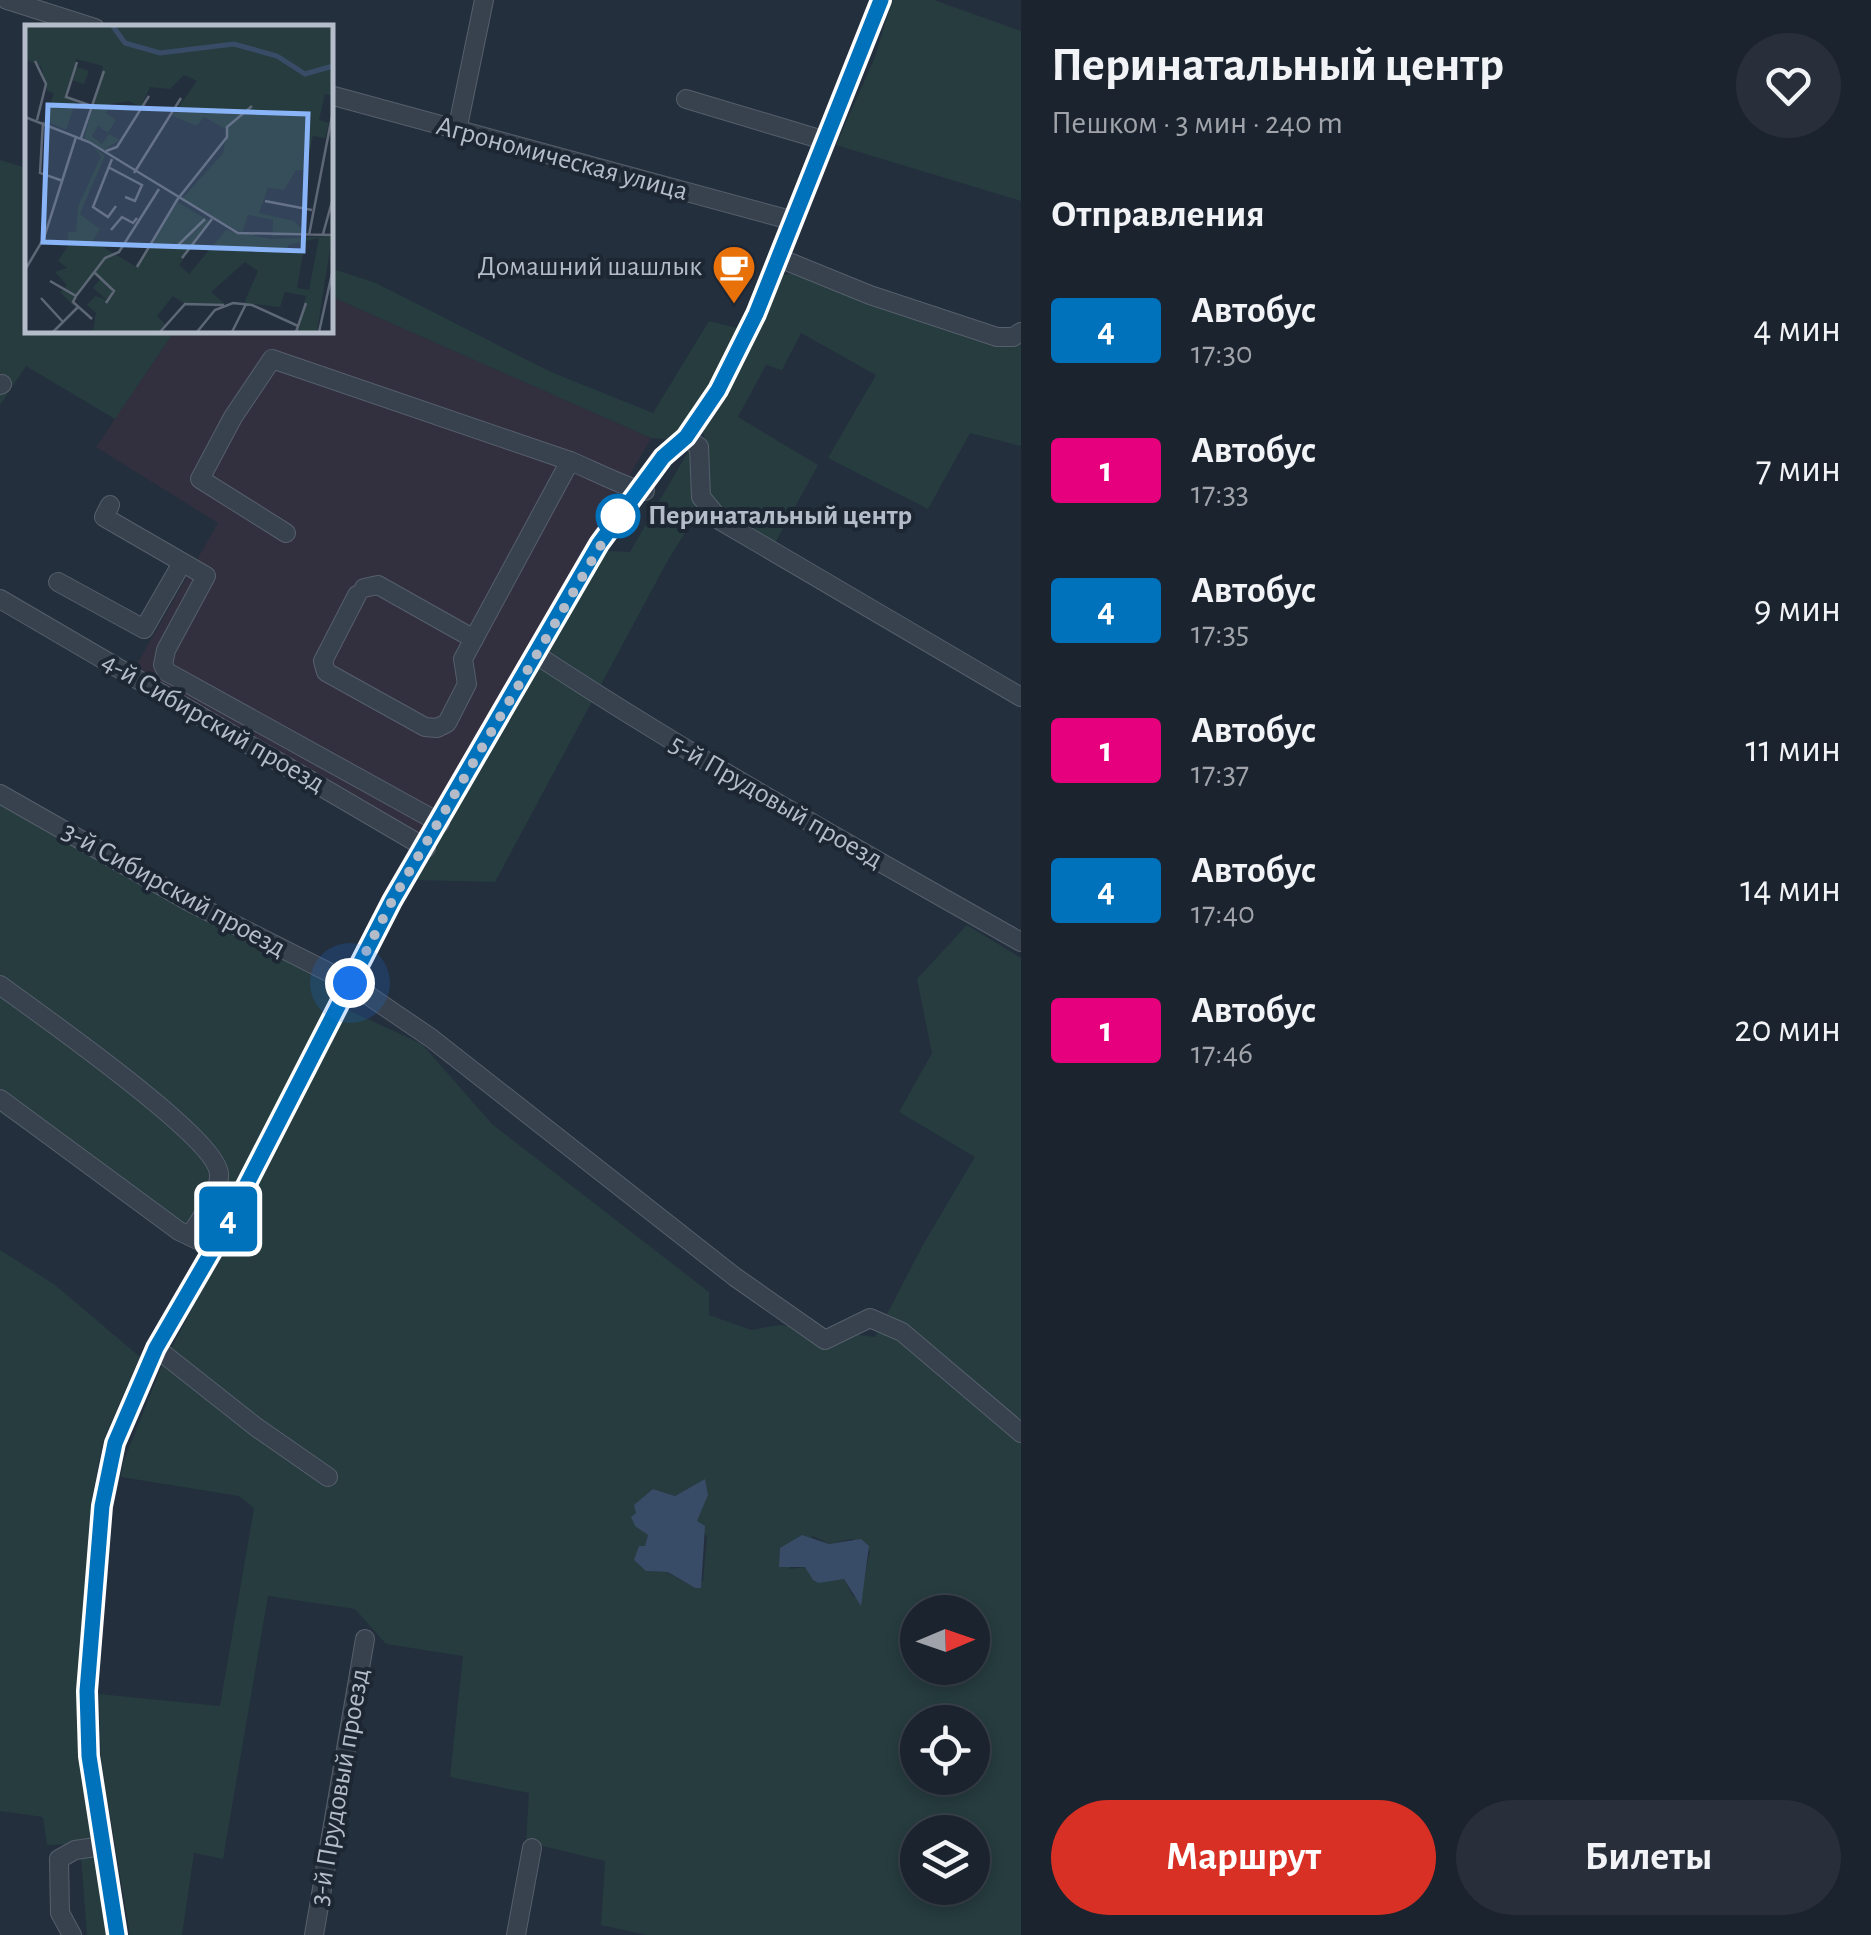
<!DOCTYPE html>
<html lang="ru">
<head>
<meta charset="utf-8">
<style>
  body { margin:0; font-family:"Alegreya Sans",sans-serif; background:#282f3a; color:#f1f3f6; height:100vh; display:flex; flex-direction:column; font-size:38px; white-space:nowrap }
  * { box-sizing:border-box; margin:0 }
  p { font-size:32px; color:#a0a4aa }
  .icon { flex:none; width:55px; height:55px; fill:none; stroke:currentColor; stroke-width:2; stroke-linecap:round; stroke-linejoin:round }
  .map { position:relative; flex:1; overflow:hidden }
  .drawer { display:flex; flex-direction:column; background:#1b232e; width:850px }
  .drawer>* { flex:none }
  .badge { padding:0 20px; border-radius:8px; font-size:35px; line-height:65px }
  .needle { width:65px; rotate:88deg }
  .controls { position:absolute; left:900px; top:1595px; display:grid; gap:20px }
  .controls a { display:grid; place-items:center; width:90px; height:90px; border-radius:50%; background:#1b232e; box-shadow:0 5px 15px #0003,0 0 0 2px #39404a; font-size:50px }
  .you { position:absolute; width:50px; height:50px; margin:-25px; border:8px solid #fff; border-radius:50%; background:#1a73e8; box-shadow:0 0 0 15px #1a73e833 }
  .map>.badge { position:absolute; translate:-50% -50%; box-shadow:0 0 0 5px #fff }
  h2 { padding:0 30px; font-size:38px; line-height:90px }
  .round { display:grid; place-items:center; flex:none; width:105px; height:105px; border-radius:52px; background:#282f3a }
  .headline { display:flex; align-items:center; justify-content:space-between; height:170px; padding:0 30px }
  h1 { font-size:48px; font-weight:600; line-height:75px }
  .button { display:flex; gap:20px; margin-top:auto; padding:20px 30px }
  .button a { flex:1; height:115px; border-radius:60px; background:#d93025; color:#fff; font-size:40px; font-weight:600; line-height:115px; text-align:center }
  .button a+a { background:#282f3a; color:#f1f3f6 }
  ul { padding:0; list-style:none }
  li { display:flex; align-items:center; gap:30px; height:140px; padding:0 30px }
  li div { flex:1 }
  li b { display:block; font-size:38px }
  li em { font-style:normal }
  li .badge { min-width:110px; font-weight:700; text-align:center }
  main { display:flex; flex:1; min-height:0 }
  .map>svg:first-child { display:block }
</style>
</head>
<body>
<main>
<div class="map">
<svg width="1021" height="1935" viewBox="0 0 1021 1935">
  <rect width="100%" height="100%" fill="#242f3e"/>
  <polygon fill="#32303f" points="330,296 651,438 426,833 420,836 133,671 218,523 96,447 175,330 330,330"/>
  <g fill="#263c3f" fill-rule="evenodd">
    <polygon points="892,0 934,0 1021,31 1021,201 836,145 875,57"/>
    <polygon points="0,160 27,168 28,330 175,330 115,419 26,366 0,405"/>
    <polygon points="330,268 376,283 551,372 653,413 709,321 741,329 713,388 675,440 651,438 330,296"/>
    <polygon points="799,271 1021,339 1021,446 970,433 928,509 828,458 876,375 801,333 782,370 766,365 738,417 818,465 774,545 724,517 709,495 709,456 702,429 764,316 781,276"/>
    <polygon points="690,448 700,509 668,560 495,882 416,880 606,551 630,552"/>
    <polygon points="0,784 192,896 331,983 335,990 213,1234 191,1245 0,1113"/>
    <path d="M967 925 1021 958V1935H647L601 1925 605 1861 526 1842 529 1793 450 1777 463 1656 386 1644 355 1609 268 1596 223 1859 194 1853 182 1935H130L101 1760 99 1694 220 1706 254 1508 239 1496 121 1477 123 1463 160 1370 348 1010 422 1044 492 1124 709 1292V1315L751 1330 779 1325 875 1337 924 1243 975 1157 899 1112 932 1053 917 979ZM704 1480V1504L696 1522 707 1537 703 1581 695 1588 667 1572 646 1571 637 1553 639 1547H645L648 1535 636 1513 641 1500 653 1489 675 1496ZM813 1536 829 1544 852 1539 870 1551 863 1586 854 1598 844 1579 810 1572 805 1567 789 1569ZM918 1612H972V1668H918ZM918 1722H972V1778H918ZM918 1832H972V1888H918Z"/>
    <polygon points="0,1250 55,1285 140,1357 103,1441 91,1503 78,1692 82,1765 108,1935 87,1935 80,1844 47,1845 43,1817 0,1811"/>
  </g>
  <g fill="#394c67">
    <polygon points="705,1479 708,1495 697,1521 705,1526 701,1588 695,1588 668,1572 646,1571 634,1560 639,1546 645,1546 648,1535 635,1526 631,1517 636,1513 634,1505 653,1489 675,1496"/>
    <polygon points="802,1535 829,1544 861,1539 869,1546 861,1606 844,1579 819,1583 813,1580 805,1567 779,1567 780,1548"/>
  </g>
  <g fill="none" stroke-linecap="round" stroke-linejoin="round">
    <defs>
      <g id="minor">
        <polyline points="7,0 95,28"/>
        <polyline points="330,95 794,221"/>
        <polyline points="686,99 813,137 825,143"/>
        <polyline points="457,131 484,0"/>
        <polyline points="779,258 870,295 997,337 1013,337 1021,332"/>
        <polyline points="0,385 2,384"/>
        <polyline points="686,437 699,447 701,497 721,521 1021,697"/>
        <polyline points="110,505 104,517 206,576 166,650 163,665 167,672 440,823"/>
        <path d="M286 533 200 479 233 417 272 359 570 461C588 468 631 490 645 491"/>
        <polyline points="58,582 144,629 182,563"/>
        <polyline points="364,588 378,585 474,639"/>
        <polyline points="357,595 323,661 326,672 425,727 437,728 447,723 467,684 463,659 570,461"/>
        <polyline points="0,599 426,848"/>
        <path d="M535 654C693 758 857 849 1021 942"/>
        <polyline points="0,794 188,901 350,983 431,1038 735,1277 825,1340 870,1318 902,1332 1021,1433"/>
        <path d="M0 985C36 1012 217 1137 219 1174 220 1194 200 1219 190 1236"/>
        <polyline points="0,1099 179,1231 200,1241"/>
        <polyline points="156,1348 256,1427 328,1477"/>
        <polyline points="72,1935 60,1913 59,1859 75,1850 103,1846"/>
        <polyline points="117,1935 89,1756 87,1691 102,1506 115,1443 156,1348 214,1247 392,901 599,544 663,457 686,437 718,389 756,314 881,0"/>
        <polyline points="314,1935 365,1639"/>
        <polyline points="516,1935 532,1848"/>
      </g>
    </defs>
    <use href="#minor" stroke="#565f6c" stroke-width="20"/>
    <use href="#minor" stroke="#38414e" stroke-width="18"/>
  </g>
  <g fill="none" stroke-linecap="round" stroke-linejoin="round">
    <defs>
      <polyline id="line" points="117,1935 89,1756 87,1691 102,1506 115,1443 156,1348 214,1248 392,901 599,544 663,457 686,437 718,390 756,314 881,0"/>
    </defs>
    <use href="#line" stroke="#fff" stroke-width="22"/>
    <use href="#line" stroke="#0072bc" stroke-width="15"/>
    <polyline stroke="#b4bcc9" stroke-width="10" stroke-dasharray="0 18" points="350,983 392,901 618,516"/>
  </g>
  <defs>
    <symbol id="cafe-pin" viewBox="-11 -11 22 30"><path d="M0 17L-7.5 6A9.5 9.5 0 1 1 7.5 6Z" fill="#e8710a" stroke="#1d2633"/><path d="M-5.5-4.5H6V0H3Q3 3.5 0 3.5H-2.5Q-5.5 3.5-5.5 0ZM3-3.2v2h1.7v-2ZM-6 4.5H4V6H-6Z" fill="#fff"/></symbol>
  </defs>
  <g fill-rule="evenodd">
    <use href="#cafe-pin" x="709" y="242" width="50" height="68"/>
  </g>
  <circle fill="#fff" stroke="#0072bc" stroke-width="5" cx="618" cy="516" r="20"/>
  <g text-anchor="middle" dominant-baseline="central" stroke-width="8" stroke-linejoin="round" paint-order="stroke">
    <g font-size="28" fill="#b4bcc9" stroke="#1d2633">
      <text transform="translate(562 159) rotate(15)">Агрономическая улица</text>
      <text transform="translate(213 723) rotate(30)">4-й Сибирский проезд</text>
      <text transform="translate(776 802) rotate(30)">5-й Прудовый проезд</text>
      <text transform="translate(174 890) rotate(29)">3-й Сибирский проезд</text>
      <text transform="translate(340 1787) rotate(-80)">3-й Прудовый проезд</text>
    </g>
    <g font-size="28" fill="#b4bcc9" stroke="#1d2633" text-anchor="end">
      <text x="702" y="267">Домашний шашлык</text>
    </g>
    <g font-size="28" font-weight="bold" fill="#b4bcc9" stroke="#1d2633" text-anchor="start">
      <text x="648" y="516">Перинатальный центр</text>
    </g>
  </g>
  <g transform="translate(25 25)">
    <rect width="308" height="308" fill="#242f3e"/>
    <path d="M0 0H307V71L300 69 294 95 304 98 300 113 288 111 280 145H271L259 165 243 163 234 188 269 196 281 208 247 212 248 195 223 190 217 208 156 175 198 128 202 105 179 92 172 101 147 91 172 56 159 50 145 64 125 62 116 82 104 76 85 79 81 88 91 95 83 108 73 101 67 111 77 119 84 109 95 115 79 125 59 113 78 41 51 34 52 42 64 46 59 59 46 55 41 71 51 76 41 105 20 96 29 68 22 66 16 41 0 34ZM66 119 80 131 55 189 75 204 68 216 110 241 153 177 186 197 154 240 164 249 201 205 246 214 307 211 292 307H272L281 271 260 267 255 282 219 278 233 246 220 237 186 267 200 279H160L148 271 132 291 140 299 134 307H68L71 288 62 280 70 271 82 275 68 263 75 254 70 250 49 273 51 283 35 267 42 260 30 247 42 243 33 236 43 221V207H51L53 181 76 131ZM294 213 284 265 272 263 278 229 262 227 263 220Z" fill="#263c3f" fill-rule="evenodd"/>
    <path fill="none" stroke="#394c67" stroke-width="5" d="M87 0 100 18 135 28 209 19 252 31 280 49 308 41"/>
    <path fill="none" stroke="#5e6776" stroke-width="2.5" d="M10 36 21 59 12 95M52 37 41 72 67 81M0 92 64 117 213 208 308 210M18 97 15 148 38 156M56 113 79 46M81 126 92 122 124 71M87 134 68 182 83 192 91 181M83 142 117 160 110 176 100 172M109 148 156 73M240 176 287 185M86 205 97 192 108 198 112 193M298 209 308 173M284 210 308 86M150 223 180 194M157 233 187 194M112 242 152 175 202 112V102L227 81M0 245 19 213 51 112M70 248 89 266 81 278M25 256 51 271 48 277 67 294M51 271 80 233 94 227 134 164M16 273 38 297M28 307 53 282M135 307 160 279 199 280M172 307 190 285 208 278 227 280 273 301M207 307 221 279M271 307 281 278M294 307 308 244"/>
    <path fill="#8ab4f8" fill-opacity="0.15" stroke="#8ab4f8" stroke-width="5" d="M23 80 283 89 278 226 18 217Z"/>
    <rect width="308" height="308" fill="none" stroke="#b4bcc9" stroke-width="5"/>
  </g>
</svg>
<div class="controls">
<a><svg class="needle" viewBox="-14 -14 28 28"><path d="M0-13l5 13h-10z" fill="#e53935"/><path d="M0 13l5-13h-10z" fill="#a0a4aa"/></svg></a>
<a><svg class="icon" aria-label="locate" viewBox="0 0 24 24"><circle cx="12" cy="12" r="6"/><path d="M12 2v4M12 18v4M2 12h4M18 12h4"/></svg></a>
<a><svg class="icon" aria-label="layers" viewBox="0 0 24 24"><path d="M12 4l9 5-9 5-9-5zM3 14l9 5 9-5"/></svg></a>
</div>
<div class="you" style="left:350px;top:983px"></div>
<b class="badge" style="left:228px;top:1219px;background:#0072bc;color:#fff">4</b>
</div>
<section class="drawer">
<div class="headline"><div><h1>Перинатальный центр</h1><p>Пешком · 3 мин · 240 m</p></div><a class="round"><svg class="icon" aria-label="heart" viewBox="0 0 24 24"><path d="M12 20l-8-8c-3-5 5-10 8-4 3-6 11-1 8 4z"/></svg></a></div>
<h2>Отправления</h2>
<ul>
<li><span class="badge" style="background:#0072bc;color:#fff">4</span><div><b>Автобус</b><p>17:30</p></div><em>4 мин</em></li>
<li><span class="badge" style="background:#e6007e;color:#fff">1</span><div><b>Автобус</b><p>17:33</p></div><em>7 мин</em></li>
<li><span class="badge" style="background:#0072bc;color:#fff">4</span><div><b>Автобус</b><p>17:35</p></div><em>9 мин</em></li>
<li><span class="badge" style="background:#e6007e;color:#fff">1</span><div><b>Автобус</b><p>17:37</p></div><em>11 мин</em></li>
<li><span class="badge" style="background:#0072bc;color:#fff">4</span><div><b>Автобус</b><p>17:40</p></div><em>14 мин</em></li>
<li><span class="badge" style="background:#e6007e;color:#fff">1</span><div><b>Автобус</b><p>17:46</p></div><em>20 мин</em></li>
</ul>
<div class="button"><a>Маршрут</a><a>Билеты</a></div>
</section>
</main>
</body>
</html>
